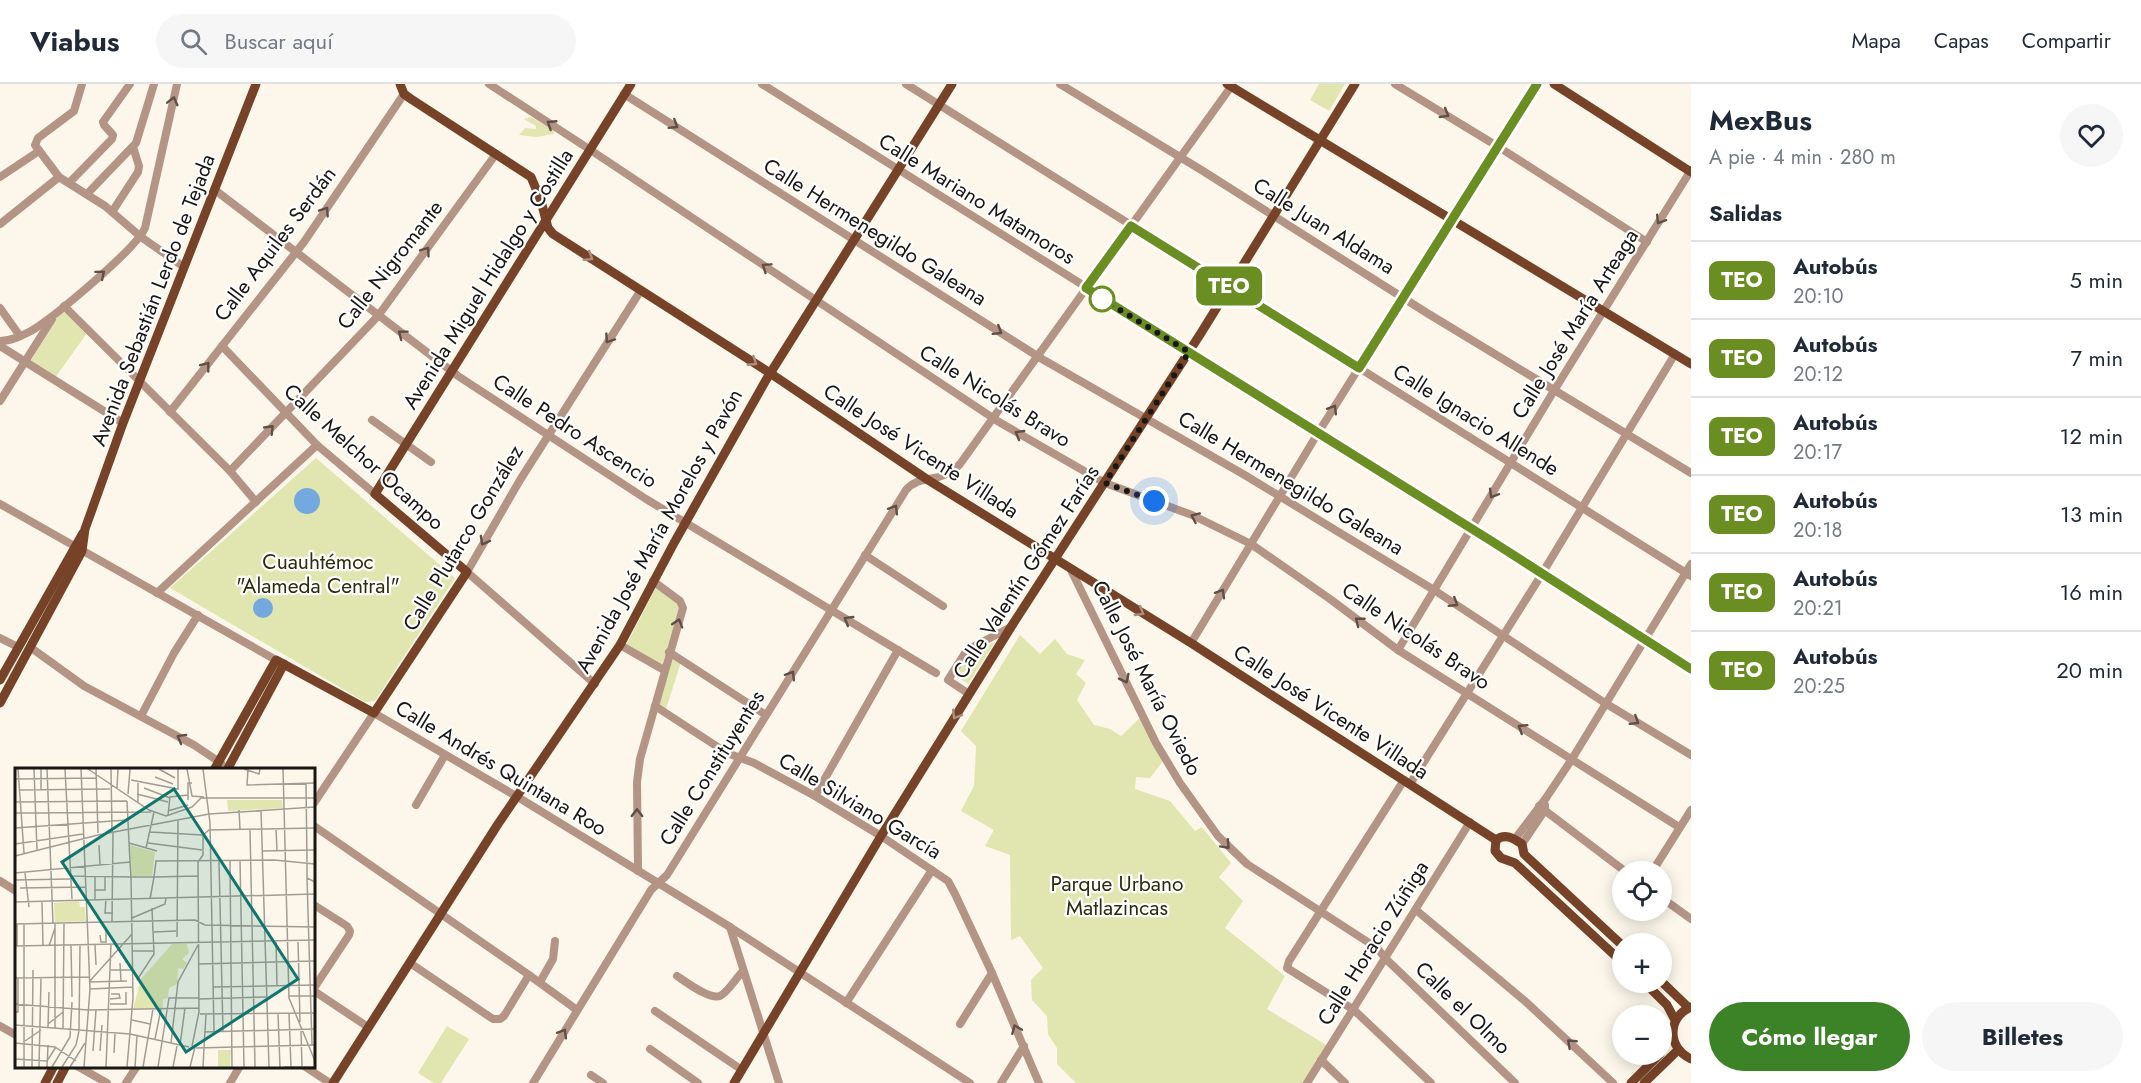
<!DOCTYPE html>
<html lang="es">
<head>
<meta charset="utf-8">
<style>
  body { margin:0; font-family:Jost,sans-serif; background:#f6f6f7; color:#1f2937; height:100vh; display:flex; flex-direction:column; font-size:22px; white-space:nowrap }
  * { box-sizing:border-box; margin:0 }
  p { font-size:20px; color:#747a83 }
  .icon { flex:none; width:33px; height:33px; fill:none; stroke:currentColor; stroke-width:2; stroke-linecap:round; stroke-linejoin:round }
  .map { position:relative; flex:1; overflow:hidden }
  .details { display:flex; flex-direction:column; background:#fff; width:450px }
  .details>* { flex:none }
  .badge { padding:0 12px; border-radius:9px; font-size:21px; line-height:39px }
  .fabs { position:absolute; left:1612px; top:777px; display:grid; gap:12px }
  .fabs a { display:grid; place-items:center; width:60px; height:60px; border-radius:50%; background:#fff; box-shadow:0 3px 15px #0003; font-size:30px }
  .you { position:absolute; width:30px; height:30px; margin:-15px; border:4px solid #fff; border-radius:50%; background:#1a73e8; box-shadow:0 0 0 9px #1a73e833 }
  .map>.badge { position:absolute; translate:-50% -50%; box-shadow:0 0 0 3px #fff }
  h2 { padding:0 18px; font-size:22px; line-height:54px }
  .round { display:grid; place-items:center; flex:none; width:63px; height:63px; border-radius:32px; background:#f6f6f7 }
  .summary { display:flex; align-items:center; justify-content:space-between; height:102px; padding:0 18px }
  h1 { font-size:28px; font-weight:700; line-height:45px }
  .action { display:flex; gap:12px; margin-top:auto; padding:12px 18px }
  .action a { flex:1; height:69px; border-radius:36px; background:#3c8227; color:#fff; font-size:24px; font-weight:700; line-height:69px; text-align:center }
  .action a+a { background:#f6f6f7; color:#1f2937 }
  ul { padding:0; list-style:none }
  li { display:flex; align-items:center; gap:18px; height:78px; padding:0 18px; border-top:2px solid #e0e1e3 }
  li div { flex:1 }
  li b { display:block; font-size:22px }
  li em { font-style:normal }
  li .badge { min-width:66px; font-weight:700; text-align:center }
  header { display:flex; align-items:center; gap:36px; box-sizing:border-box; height:84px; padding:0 30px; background:#fff; border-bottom:2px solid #e0e1e3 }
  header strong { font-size:28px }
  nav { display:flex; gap:33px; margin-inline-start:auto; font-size:21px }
  .search { width:420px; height:54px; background:#f6f6f7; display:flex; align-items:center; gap:15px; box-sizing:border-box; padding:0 21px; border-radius:33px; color:#747a83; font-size:22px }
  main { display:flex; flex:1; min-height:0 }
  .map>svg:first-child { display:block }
</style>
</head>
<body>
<header>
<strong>Viabus</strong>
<div class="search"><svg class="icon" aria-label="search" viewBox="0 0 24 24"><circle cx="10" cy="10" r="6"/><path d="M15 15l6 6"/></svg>Buscar aquí</div>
<nav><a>Mapa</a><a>Capas</a><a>Compartir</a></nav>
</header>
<main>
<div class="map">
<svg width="1691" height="999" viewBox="0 0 1691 999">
  <rect width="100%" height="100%" fill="#fcf7ea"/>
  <g fill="#e1e5b0">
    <polygon points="1319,0 1345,0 1329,27 1310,16"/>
    <polygon points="531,33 554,47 554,50 536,53 519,51 525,44 536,45 536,42 524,35"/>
    <polygon points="64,227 87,249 55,294 30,278 59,231"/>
    <polygon points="316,374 455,494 375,617 365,618 170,504"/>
    <polygon points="656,503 681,521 662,582 626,562"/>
    <polygon points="1020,551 1040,570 1055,555 1067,570 1085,576 1076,590 1086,599 1077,616 1094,641 1110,645 1121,652 1142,632 1164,676 1150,694 1136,693 1135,705 1170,717 1195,747 1202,743 1231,779 1219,793 1243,817 1225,844 1285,892 1267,925 1328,962 1305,999 1076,999 1057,980 1057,964 1048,950 1047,932 1032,916 1031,896 1043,884 1020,852 1011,856 1010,771 985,762 994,746 961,727 974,702 976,662 961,647"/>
    <polygon points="995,558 968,600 956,592 971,568"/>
    <polygon points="671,574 681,578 666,625 659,621"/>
    <polygon points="447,942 469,955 441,999 434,999 418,989"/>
  </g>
  <g fill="#73a9de">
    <circle cx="307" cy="417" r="13"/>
    <circle cx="263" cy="524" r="10"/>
  </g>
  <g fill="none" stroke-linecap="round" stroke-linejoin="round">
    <g stroke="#b49485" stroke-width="8">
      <polyline points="82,0 74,27 38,54 35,61 59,93 105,122 141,153 184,183"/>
      <polyline points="489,0 589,65 999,338 1105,399 1192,431 1251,460 1330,515 1398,566 1679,743"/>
      <polyline points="762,0 1493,458 1691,585"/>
      <polyline points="906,0 1691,492"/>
      <polyline points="1060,0 1203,87 1427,229 1691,389"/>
      <polyline points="1395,0 1497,62 1647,158"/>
      <polyline points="624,10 1042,275 1243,390 1434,506 1605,619 1691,671"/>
      <polyline points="0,93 39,67"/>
      <polyline points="69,99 112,55 113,51 104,41 103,38 130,0"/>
      <polyline points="215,106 458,292 646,415 936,589"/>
      <polyline points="87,110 136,59 154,0"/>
      <polyline points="112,128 138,88 139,82 133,63"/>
      <polyline points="0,140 59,93"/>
      <polyline points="64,222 230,387 256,418"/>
      <polyline points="0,224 20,252"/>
      <path d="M0 257C11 257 21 252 31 247 53 234 136 165 145 144L177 0"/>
      <polyline points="0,262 123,339"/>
      <polyline points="222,262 317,361 375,410"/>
      <polyline points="0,317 52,235"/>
      <polyline points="170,328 304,158 404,10"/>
      <polyline points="372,336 431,378"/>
      <polyline points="230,387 378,232 496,70"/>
      <polyline points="0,420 276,576"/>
      <polyline points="865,471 943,522"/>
      <polyline points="1071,486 1156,659 1180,699 1218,752 1247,780 1377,864 1386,875 1515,999"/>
      <polyline points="157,509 317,361"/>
      <polyline points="0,554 18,563"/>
      <polyline points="1191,559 1318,349 1537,0"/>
      <polyline points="620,561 664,586"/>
      <polyline points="30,563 84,602 194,661 221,679"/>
      <polyline points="1398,566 1555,305 1691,86"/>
      <polyline points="669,568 766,631"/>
      <polyline points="595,600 467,488 520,396 641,206"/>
      <polyline points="969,610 948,596 967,566 1011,543"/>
      <polyline points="655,622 727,669 754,679 815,712 881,752 948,797 955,810 992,889 1039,999"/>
      <polyline points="141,632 174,569 198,531"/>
      <polyline points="1404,696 1289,877 1287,884 1354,926 1431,999"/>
      <polyline points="1410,700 1540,493 1675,270"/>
      <polyline points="815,712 898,566"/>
      <polyline points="314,719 374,629 516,712 730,843 970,999"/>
      <polyline points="416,721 445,671"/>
      <polyline points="1539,722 1626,788"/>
      <polyline points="314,742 529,891 577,926"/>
      <polyline points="1515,755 1546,714 1572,675 1691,480"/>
      <polyline points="1522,760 1545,726 1545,721"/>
      <polyline points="638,787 637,698 640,675 683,524 680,517 653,497"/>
      <polyline points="1652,788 1691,726"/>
      <polyline points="0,797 16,807"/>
      <polyline points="1662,814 1691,835"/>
      <polyline points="314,821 347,842 350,847 349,851 314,904"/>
      <polyline points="1416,826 1526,918 1613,999"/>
      <polyline points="730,843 779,999"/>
      <polyline points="410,879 493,935 500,935 504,932 529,891"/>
      <path d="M677 892C686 898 710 916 720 912 728 908 736 894 743 887"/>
      <polyline points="540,898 553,875 555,857"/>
      <polyline points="314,907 368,943"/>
      <polyline points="846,919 932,786"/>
      <polyline points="655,927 742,986"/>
      <polyline points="960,940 992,889"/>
      <polyline points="0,942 16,951"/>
      <polyline points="650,965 698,999"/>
      <polyline points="1321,976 1345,999"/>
      <polyline points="77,982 107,999"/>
      <polyline points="304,982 330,999"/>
      <polyline points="591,991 603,999"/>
      <polyline points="126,999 137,982"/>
      <polyline points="230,999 240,982"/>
      <path d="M533 999 651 806 667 791 906 406C920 389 941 401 960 380L1233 0"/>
      <polyline points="1001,999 1024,962"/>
      <polyline points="1307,999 1470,738"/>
    </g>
    <g stroke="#774328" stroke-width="9">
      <polyline points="400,0 404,10 411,15 531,93 541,117 548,144 553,150 770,289 928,396 1191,559 1496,756"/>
      <polyline points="1227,0 1691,280"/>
      <polyline points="1554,0 1691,88"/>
      <polyline points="0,596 83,449"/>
      <polyline points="0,619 82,467 85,445 123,339 256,0"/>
      <polyline points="214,686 276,576 374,629 467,488 375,410 631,0"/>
      <polyline points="227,686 284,580"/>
      <polyline points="1496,756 1495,767 1501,774 1515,779 1623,879"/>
      <path d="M1496 756C1505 749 1513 754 1522 760L1524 770 1623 862"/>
      <polyline points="1644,898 1667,921 1675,936"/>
      <polyline points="1662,898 1688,923"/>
      <path d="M1691 923C1667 933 1667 964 1691 975"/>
      <polyline points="45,999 54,982"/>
      <polyline points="57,999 66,982"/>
      <polyline points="333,999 498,740 620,561 674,459 766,296 952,0"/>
      <polyline points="734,999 881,752 1011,543 1201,249 1355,0"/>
      <polyline points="1631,999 1660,970"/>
      <polyline points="1644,999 1678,966"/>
    </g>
  </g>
  <defs><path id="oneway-chevron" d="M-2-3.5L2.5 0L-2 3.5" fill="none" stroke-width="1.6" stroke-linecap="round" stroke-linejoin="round" transform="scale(1.5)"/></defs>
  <g stroke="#5f4f46">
    <use href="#oneway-chevron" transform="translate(173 17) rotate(-76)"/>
    <use href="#oneway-chevron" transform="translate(1445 30) rotate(31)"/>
    <use href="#oneway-chevron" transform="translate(551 40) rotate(-147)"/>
    <use href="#oneway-chevron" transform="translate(674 41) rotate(32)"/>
    <use href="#oneway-chevron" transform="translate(325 127) rotate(-56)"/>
    <use href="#oneway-chevron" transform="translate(1660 136) rotate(122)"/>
    <use href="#oneway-chevron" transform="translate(426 167) rotate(-54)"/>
    <use href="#oneway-chevron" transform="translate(766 183) rotate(-146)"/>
    <use href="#oneway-chevron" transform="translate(101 190) rotate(-40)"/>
    <use href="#oneway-chevron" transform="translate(998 247) rotate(32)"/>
    <use href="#oneway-chevron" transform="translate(402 250) rotate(-143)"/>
    <use href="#oneway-chevron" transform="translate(609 255) rotate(124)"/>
    <use href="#oneway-chevron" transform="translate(206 282) rotate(-52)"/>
    <use href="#oneway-chevron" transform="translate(1333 325) rotate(-58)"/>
    <use href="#oneway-chevron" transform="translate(270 345) rotate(-46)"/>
    <use href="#oneway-chevron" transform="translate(1019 350) rotate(-150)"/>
    <use href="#oneway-chevron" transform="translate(1493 410) rotate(121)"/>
    <use href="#oneway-chevron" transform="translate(894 425) rotate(-58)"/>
    <use href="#oneway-chevron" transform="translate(1195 433) rotate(-156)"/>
    <use href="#oneway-chevron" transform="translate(484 457) rotate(119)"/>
    <use href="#oneway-chevron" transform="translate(1221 509) rotate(-59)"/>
    <use href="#oneway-chevron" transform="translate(1454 519) rotate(32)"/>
    <use href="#oneway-chevron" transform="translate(848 536) rotate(-149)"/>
    <use href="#oneway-chevron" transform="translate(1359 537) rotate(-142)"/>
    <use href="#oneway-chevron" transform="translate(678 539) rotate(-73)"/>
    <use href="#oneway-chevron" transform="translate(791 591) rotate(-58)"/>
    <use href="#oneway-chevron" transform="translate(1125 595) rotate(64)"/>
    <use href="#oneway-chevron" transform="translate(1635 637) rotate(32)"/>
    <use href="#oneway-chevron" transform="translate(1522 644) rotate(-148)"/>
    <use href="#oneway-chevron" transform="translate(181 654) rotate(-151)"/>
    <use href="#oneway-chevron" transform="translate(637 729) rotate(-90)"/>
    <use href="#oneway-chevron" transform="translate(1226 761) rotate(47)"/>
    <use href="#oneway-chevron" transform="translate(1016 945) rotate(-113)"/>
    <use href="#oneway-chevron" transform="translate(563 949) rotate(-59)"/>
    <use href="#oneway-chevron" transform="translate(1571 959) rotate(-137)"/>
  </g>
  <g stroke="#ad8e7e">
    <use href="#oneway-chevron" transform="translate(589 173) rotate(32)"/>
    <use href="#oneway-chevron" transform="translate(753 278) rotate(33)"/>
    <use href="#oneway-chevron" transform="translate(1140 528) rotate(31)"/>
    <use href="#oneway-chevron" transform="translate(956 631) rotate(122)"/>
  </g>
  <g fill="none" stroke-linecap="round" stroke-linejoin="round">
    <defs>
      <polyline id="line" points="1537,0 1359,284 1131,142 1086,204 1493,458 1691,585"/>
    </defs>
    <use href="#line" stroke="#fff" stroke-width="14"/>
    <use href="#line" stroke="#6b8e23" stroke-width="9"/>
    <polyline stroke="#191713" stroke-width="6" stroke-dasharray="0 10.8" points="1102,215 1189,268 1105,399 1154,417"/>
  </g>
  <circle fill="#fff" stroke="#6b8e23" stroke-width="3" cx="1102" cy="215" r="12"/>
  <g text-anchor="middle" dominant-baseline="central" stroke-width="4.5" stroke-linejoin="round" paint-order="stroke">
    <g font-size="21" fill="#191713" stroke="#fff">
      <text transform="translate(977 115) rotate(32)">Calle Mariano Matamoros</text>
      <text transform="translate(1324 142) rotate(32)">Calle Juan Aldama</text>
      <text transform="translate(875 148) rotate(32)">Calle Hermenegildo Galeana</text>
      <text transform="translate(275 160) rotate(-53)">Calle Aquiles Serdán</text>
      <text transform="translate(390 181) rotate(-52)">Calle Nigromante</text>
      <text transform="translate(488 195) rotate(-58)">Avenida Miguel Hidalgo y Costilla</text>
      <text transform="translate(153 216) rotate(-69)">Avenida Sebastián Lerdo de Tejada</text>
      <text transform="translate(1575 240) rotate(-58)">Calle José María Arteaga</text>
      <text transform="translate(995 312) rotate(32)">Calle Nicolás Bravo</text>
      <text transform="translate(1476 336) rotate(32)">Calle Ignacio Allende</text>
      <text transform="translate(575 347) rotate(33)">Calle Pedro Ascencio</text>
      <text transform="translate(921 367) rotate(33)">Calle José Vicente Villada</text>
      <text transform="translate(364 373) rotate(42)">Calle Melchor Ocampo</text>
      <text transform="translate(1291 399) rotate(31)">Calle Hermenegildo Galeana</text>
      <text transform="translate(659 447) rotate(-61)">Avenida José María Morelos y Pavón</text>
      <text transform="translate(463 454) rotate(-59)">Calle Plutarco González</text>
      <text transform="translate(1026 488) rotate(-57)">Calle Valentín Gómez Farías</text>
      <text transform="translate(1416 552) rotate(34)">Calle Nicolás Bravo</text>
      <text transform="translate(1147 594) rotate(63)">Calle José María Oviedo</text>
      <text transform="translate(1331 628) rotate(33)">Calle José Vicente Villada</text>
      <text transform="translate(501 684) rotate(31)">Calle Andrés Quintana Roo</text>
      <text transform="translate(712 684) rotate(-58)">Calle Constituyentes</text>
      <text transform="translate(860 722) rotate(31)">Calle Silviano García</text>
      <text transform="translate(1373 859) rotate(-58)">Calle Horacio Zúñiga</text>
      <text transform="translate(1463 924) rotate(44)">Calle el Olmo</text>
    </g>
    <g font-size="21" fill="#2c2d0c" stroke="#fff">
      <text x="318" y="478">Cuauhtémoc<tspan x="318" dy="24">"Alameda Central"</tspan></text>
      <text x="1117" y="800">Parque Urbano<tspan x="1117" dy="24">Matlazincas</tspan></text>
    </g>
  </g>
  <g transform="translate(15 684)">
    <rect width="300" height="300" fill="#fcf7ea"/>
    <path d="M212 32H267L268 40 213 43ZM115 77 140 84 137 108H117ZM64 133 65 139H70L71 153 40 154 39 135ZM157 176H172L174 185 167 191 172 195 168 201 163 200 162 216 154 220 153 230 148 231V240L118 241 126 211ZM203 282H216L215 299H203Z" fill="#e1e5b0"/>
    <path fill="none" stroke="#a19d94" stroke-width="1.5" d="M3 1 9 85M19 1 22 82M32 1 38 155M50 1 57 131M66 1 75 221 69 299M73 1 134 42 151 48 177 39 186 30H300M81 1 83 65M96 1 97 64M144 1 160 10M172 1 177 28 189 29M188 1 195 55 199 264M229 1 244 6 245 1M233 1 232 17 300 15M268 1 274 230 300 293M140 9 158 16M0 11 81 10M116 12 163 21V1M291 15 292 94M102 20 103 1M129 20 155 30M4 22 95 21M26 22V1M113 26 115 1M122 26 153 34M173 32V15H177M112 33 115 94M0 34 112 33M123 34V15M224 42 225 61M246 42 254 299M153 43 173 37M0 45 136 44M153 47 155 29 173 27M0 60 112 52M235 61 240 299M261 61 262 83M135 64 187 67M114 75 142 83M133 75 187 82M0 76 68 66M84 77 85 96M131 80 139 44M247 83 300 82M0 88 83 67 194 46 300 39M225 92 229 299M204 93 208 264M215 93 217 299M292 96V110L300 114M0 105 115 94 116 109H139L141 93 259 92 300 96M10 105 14 139M55 108 116 109 118 230 112 299M292 110 297 277M0 112 55 111M5 120 71 119M80 122H90V108M80 131V108M91 131 90 145H98M135 131 139 109 183 108M27 133 28 178M0 134 300 126M117 150 150 136 151 130M97 153 98 65M40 155V261M0 156 180 152 190 157 300 159M2 156V178M139 164 161 163M85 167 86 174H91V160M162 169 163 53M283 172 285 254M261 173 262 218M56 177 57 229M80 177 81 197M0 178 300 172M34 178 40 160M118 183H139M105 195 106 213M184 196 300 193M96 202H118M0 210 74 209M122 212 139 186 137 140M74 214 117 166M74 214 112 213M198 219 300 217M75 221 118 219M274 228H300M95 231 105 230 104 226H96M184 231 251 229M0 236 73 242 184 240M95 236H111V224M0 244H3V210M263 245 265 299M274 245 276 299M185 246 300 245M117 252 135 256M33 256 48 244M0 257 115 266 174 279M33 259 34 224M48 261 49 155M64 262 65 177M286 263 287 299M189 264 300 261M140 271 146 241M10 273 26 262M0 275 40 279 61 293M156 275 163 214 183 177M165 277 170 240M177 278 184 244 183 94 188 87V67L194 62 300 60M181 280 300 277M189 280 191 247M78 283 81 242M85 283 87 257M99 285 100 266M0 291 32 293 41 279M9 299V156M17 299 18 202M24 299 26 210M32 299 33 277M37 299 55 269 57 234M47 299 61 277 64 263M55 299 70 275M91 299 96 176M120 299 122 268M128 299 138 241M143 299 154 230H184M158 299 162 278M175 299 180 279M188 299 189 280M269 299H300"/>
    <path fill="#0f766e" fill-opacity="0.15" stroke="#0f766e" stroke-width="3" d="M159 21 283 211 171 284 47 94Z"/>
    <rect width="300" height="300" fill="none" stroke="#191713" stroke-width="3"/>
  </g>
</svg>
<div class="fabs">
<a><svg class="icon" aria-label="locate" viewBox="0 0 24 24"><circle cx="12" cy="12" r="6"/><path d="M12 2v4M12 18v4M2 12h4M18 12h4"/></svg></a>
<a>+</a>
<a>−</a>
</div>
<div class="you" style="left:1154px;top:417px"></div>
<b class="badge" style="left:1229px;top:202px;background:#6b8e23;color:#fff">TEO</b>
</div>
<section class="details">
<div class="summary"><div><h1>MexBus</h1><p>A pie · 4 min · 280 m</p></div><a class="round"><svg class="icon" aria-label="heart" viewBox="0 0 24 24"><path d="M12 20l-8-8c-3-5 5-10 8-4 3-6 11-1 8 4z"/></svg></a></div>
<h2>Salidas</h2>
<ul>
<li><span class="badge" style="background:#6b8e23;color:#fff">TEO</span><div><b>Autobús</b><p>20:10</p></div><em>5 min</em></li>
<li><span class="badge" style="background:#6b8e23;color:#fff">TEO</span><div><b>Autobús</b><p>20:12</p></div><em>7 min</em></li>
<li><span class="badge" style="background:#6b8e23;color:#fff">TEO</span><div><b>Autobús</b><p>20:17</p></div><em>12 min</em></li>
<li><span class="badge" style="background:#6b8e23;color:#fff">TEO</span><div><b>Autobús</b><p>20:18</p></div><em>13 min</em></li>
<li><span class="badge" style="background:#6b8e23;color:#fff">TEO</span><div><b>Autobús</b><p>20:21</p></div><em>16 min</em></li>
<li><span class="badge" style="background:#6b8e23;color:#fff">TEO</span><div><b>Autobús</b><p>20:25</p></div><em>20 min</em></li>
</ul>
<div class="action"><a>Cómo llegar</a><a>Billetes</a></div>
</section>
</main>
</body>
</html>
